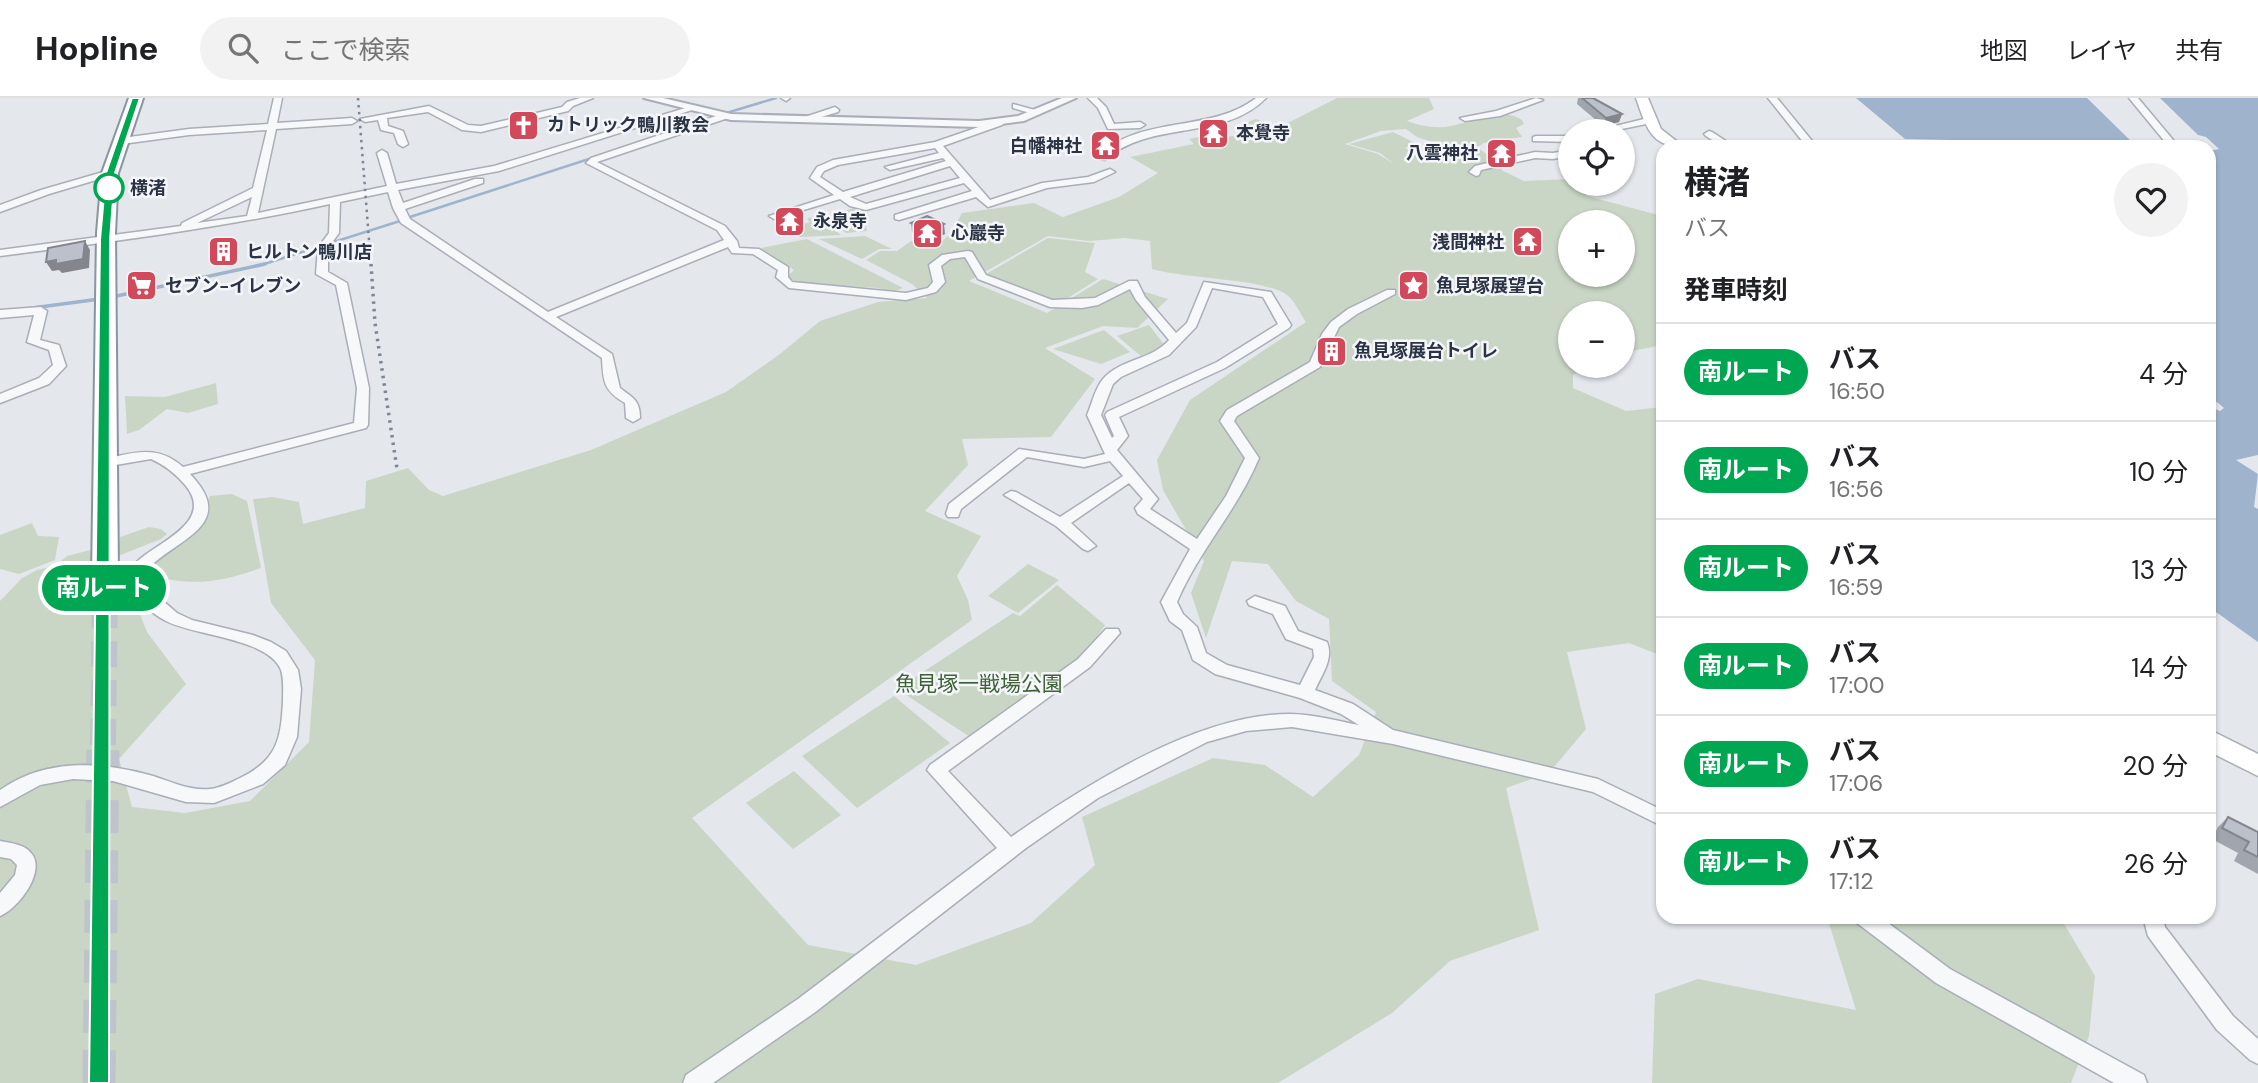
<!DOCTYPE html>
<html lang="ja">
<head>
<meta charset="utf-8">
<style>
  body { margin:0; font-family:"DM Sans","Noto Sans JP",sans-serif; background:#f2f2f2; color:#202124; height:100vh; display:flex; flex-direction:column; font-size:26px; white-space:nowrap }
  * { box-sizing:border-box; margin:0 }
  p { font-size:23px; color:#757577 }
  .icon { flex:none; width:38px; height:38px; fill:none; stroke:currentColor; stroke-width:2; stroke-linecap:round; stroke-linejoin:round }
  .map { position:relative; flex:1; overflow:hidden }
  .side { position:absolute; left:1656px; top:42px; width:560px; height:784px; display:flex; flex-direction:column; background:#fff; border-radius:21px; box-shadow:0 2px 5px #0004 }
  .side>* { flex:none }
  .badge { padding:0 14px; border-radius:23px; font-size:24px; line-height:46px }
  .buttons { position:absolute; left:1558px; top:21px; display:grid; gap:14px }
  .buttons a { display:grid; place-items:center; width:77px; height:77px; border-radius:50%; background:#fff; box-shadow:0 2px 5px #0004; font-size:35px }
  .map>.badge { position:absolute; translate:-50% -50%; box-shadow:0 0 0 4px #fff }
  h2 { padding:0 28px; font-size:26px; line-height:63px }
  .round { display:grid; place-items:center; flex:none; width:74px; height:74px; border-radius:37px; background:#f2f2f2 }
  .headline { display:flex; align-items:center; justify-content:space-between; height:119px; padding:0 28px }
  h1 { font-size:33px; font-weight:700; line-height:52px }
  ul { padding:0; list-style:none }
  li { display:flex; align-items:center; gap:21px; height:98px; padding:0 28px; border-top:2px solid #e0e0e0 }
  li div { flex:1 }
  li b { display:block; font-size:26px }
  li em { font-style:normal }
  li .badge { min-width:77px; font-weight:700; text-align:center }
  header { display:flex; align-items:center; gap:42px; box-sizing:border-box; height:98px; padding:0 35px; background:#fff; border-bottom:2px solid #e0e0e0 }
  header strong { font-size:33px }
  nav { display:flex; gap:38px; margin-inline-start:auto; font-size:24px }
  .search { width:490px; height:63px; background:#f2f2f2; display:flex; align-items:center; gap:18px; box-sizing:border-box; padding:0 24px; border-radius:38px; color:#757577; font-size:26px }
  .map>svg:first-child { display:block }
</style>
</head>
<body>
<header>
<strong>Hopline</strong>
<div class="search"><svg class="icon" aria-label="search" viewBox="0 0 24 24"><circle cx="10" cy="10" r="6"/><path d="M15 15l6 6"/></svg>ここで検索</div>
<nav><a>地図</a><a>レイヤ</a><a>共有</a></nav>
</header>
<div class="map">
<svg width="2258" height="985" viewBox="0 0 2258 985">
  <rect width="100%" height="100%" fill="#e4e7ec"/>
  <g fill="#c9d6c5" fill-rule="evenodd">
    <path d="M1337 0H1429L1434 11 1407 23C1420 28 1437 31 1451 28 1474 24 1500 8 1522 22L1524 26 1516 30 1522 39 1484 45 1477 49 1489 58 1527 55 1501 72 1524 83 1570 81V86H1576L1587 98 1662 118V247L1622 255V215H1570V268H1593L1573 277V290L1626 313 1662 309V558L1629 545 1567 554 1586 631 1549 675 1506 690 1539 832 1450 863 1392 915 1278 985H0V503L22 480 37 472 55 468 67 458 90 452 97 479 95 488 131 493 147 534 186 586 119 661 132 709 185 715 250 703 309 644 315 562 271 505 253 401 273 399 299 404 303 426 365 410 366 383 408 370 429 392 443 398 591 352 726 294 780 256 820 223 878 204 927 200 912 186 866 162 880 153H897L914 141 936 149 950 136 962 115 1034 105 1063 119 1119 99 1158 75 1130 59 1194 46 1189 41 1204 38 1211 42 1248 35 1239 28 1255 21 1277 27 1266 32 1278 30ZM1406 31 1417 39 1442 47 1436 51 1435 58 1421 60 1405 50 1417 46 1393 34 1349 46 1380 55 1394 66 1378 56 1345 46 1381 33ZM1570 124H1622V177H1570ZM1048 138 1089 143 1125 140 1150 143 1152 171C1185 181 1263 180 1287 197 1295 203 1301 217 1306 224L1190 302 1157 362 1163 392 1204 463 1191 495 1206 540 1232 463 1268 466 1296 503 1329 521 1332 583 1376 614 1359 657 1313 699 1265 667 1213 660 1082 719 1095 767 1031 825 916 867 808 847 692 720 972 522 968 502 957 478 981 438 925 413 968 367 962 341 1051 339 1095 281 1045 250 1103 228 1137 230 1168 201 1103 181 1047 215 969 183Z"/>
    <polygon points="857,109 868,115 865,126 867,133 846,135 825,119"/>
    <polygon points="815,118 841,137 800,139 787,131 810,124 807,121"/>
    <polygon points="865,138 892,151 879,151 862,161 819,141"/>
    <polygon points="1048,140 1095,145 1085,174 1098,181 1063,203 1044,200 991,181 986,176"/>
    <polygon points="807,141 903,190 892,194 878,190 798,185 787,179 794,172 761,150"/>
    <polygon points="1149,227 1165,248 1141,258 1117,238"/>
    <polygon points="1104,232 1130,254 1101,266 1053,251"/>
    <polygon points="216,285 218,306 188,315 167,311 139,332 127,336 125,298 165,299"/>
    <path d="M232 396 247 403 261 470C219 485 195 488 152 478L153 466 190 439 210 398Z"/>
    <polygon points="32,425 38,438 59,439 55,462 19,476 0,471 0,437"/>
    <polygon points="149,429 161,431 167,436 161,441 118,458 120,439"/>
    <polygon points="1028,466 1059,482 1018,515 988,498"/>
    <polygon points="1057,487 1105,527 1081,563 973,641 897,591 1013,515 1020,518"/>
    <polygon points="894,598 950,645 857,710 802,658"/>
    <polygon points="794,673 841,717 793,751 746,705"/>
    <polygon points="1827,819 2060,819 2095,878 2089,938 2071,985 1652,985 1655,896 1698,881 1856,912"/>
  </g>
  <g fill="#9fb4cc">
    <polygon points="1856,0 2087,0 2137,49 1895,49 1905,42 1954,41 1905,41"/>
    <polygon points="2160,0 2258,0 2258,357 2236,362 2258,376 2254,409 2258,411 2258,544 2209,509 2209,309 2220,313 2224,310 2217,304 2208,305 2208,53 2219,51 2206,39 2198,37"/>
  </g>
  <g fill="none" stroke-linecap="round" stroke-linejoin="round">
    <g stroke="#9fb4cc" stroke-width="2.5">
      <polyline points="723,16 776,0"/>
      <polyline points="410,119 595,59"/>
      <polyline points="258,168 400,123"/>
    </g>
    <g stroke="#9fb4cc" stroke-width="3.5">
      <polyline points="112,199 265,166"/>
      <polyline points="32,210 100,201"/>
    </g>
    <polyline stroke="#bfc3cb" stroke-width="26" stroke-dasharray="26 13" stroke-linecap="butt" points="103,647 105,479"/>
    <polyline stroke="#bfc3cb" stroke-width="33" stroke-dasharray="33 17" stroke-linecap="butt" points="99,985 103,645"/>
    <defs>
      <g id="minor">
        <path d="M274 0H282L277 25 352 20 357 23 352 26 276 31 258 115 387 88 377 55 382 52 387 55 396 86 494 68 692 8V12L499 73 398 92 403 105 475 81H483V85L405 111 410 121 548 214 724 142 717 132 586 65 591 60 725 15 730 18 728 20 597 64 725 128 737 143 739 150 759 151 788 169V179L792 184 906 195 928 190 933 184 929 167 942 157 968 153 972 154 986 177 1052 202 1095 200 1129 183H1137L1145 199 1176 235 1187 225 1204 184 1271 194 1291 227 1289 230 1225 270 1119 319 1128 338 1117 352 1158 401 1150 411 1197 441 1226 398 1245 360 1220 323 1227 312 1310 264 1322 236 1331 224 1348 211 1387 192H1395V196L1357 216 1339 229 1320 269 1237 318 1234 323 1259 360C1237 413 1199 452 1177 504L1183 516 1197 529 1206 555 1227 567 1300 587 1314 559 1313 551 1286 541 1273 516 1249 507 1247 503 1255 498 1285 508 1298 533 1327 544C1334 561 1322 576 1315 592L1353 606 1393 632 1598 681 1662 712V728L1593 694 1393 646 1292 629 1246 633 1207 644 1098 700 1026 750 814 915 713 985H683L686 977 798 901 997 750 927 672 930 667 1078 561 1106 531H1118L1120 535 1090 569 948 673 1011 739C1086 687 1197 616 1290 616 1313 616 1337 623 1359 627L1341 616 1300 600 1215 576 1193 562 1182 532 1170 523 1161 504 1190 451 1138 416 1135 410 1143 401 1129 385 1071 425 1096 448 1088 453 1083 451 1056 428 1004 397 1011 393 1016 394 1060 419 1123 378 1110 363 1084 369 1027 359 961 411 958 419H948L946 416 949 406 1019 351 1084 361 1105 356 1087 317C1092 306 1095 290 1103 281 1120 261 1152 262 1169 242L1136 202 1130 191 1098 207 1082 210 1050 209 978 181 965 159 950 161 941 168 945 184 936 194 906 202 789 190 776 179 778 172 753 156 732 155 728 149 556 219 612 256 620 290C633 300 640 302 640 320L633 324 626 320 625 305C604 293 603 284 602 260L401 125 393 110 388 94 340 104 339 135 328 150V174L347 185 369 290 368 327 366 330 190 376C246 434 157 444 140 483L177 515 192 522 253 537 271 544 286 553 298 572 301 591 297 639 285 667 263 686 214 705 186 704 113 683 73 681 40 687 0 709V692C45 660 102 663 153 678 172 684 190 693 210 691 220 690 230 685 240 680 277 662 281 642 283 603 283 594 284 581 281 572 268 540 195 538 166 523 150 515 133 498 124 483 128 474 132 467 140 461 161 443 214 423 186 388 177 377 165 367 151 361L104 369 97 365C103 360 110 360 118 358 145 352 162 351 183 369L354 325 357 290 336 187 316 176 318 150 329 135 330 106C221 130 111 144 0 158V152L181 128 182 125 253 90 267 32 189 37 122 46 117 43 122 40 189 31 268 26ZM252 99 247 118 197 125ZM1212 190 1263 199 1278 226 1217 264 1107 314 1105 317 1114 338 1112 340 1101 317 1113 286 1121 279 1169 257 1196 229Z"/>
        <polygon points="580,0 593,0 573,8 568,13 481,34 462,32 428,14 387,20 388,28 403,33 408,46 403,49 398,46 394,35 381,32 378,22 365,24 360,21 429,8 468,27 481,28 562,9 567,4"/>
        <polygon points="781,0 790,0 786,3"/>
        <polygon points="1088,0 1097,0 1106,9 1114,26 1140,24 1145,27 1140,30 1108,31 1098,10"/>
        <path d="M1256 0H1266C1223 44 1151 21 1105 62L1097 60C1137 16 1210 36 1256 0Z"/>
        <polygon points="1536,0 1543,2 1500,18 1465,23 1460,20 1496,13"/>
        <polygon points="1768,0 1777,0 1817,49 1807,49"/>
        <polygon points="2129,0 2138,0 2174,43 2174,47 2161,49 2166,45"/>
        <polygon points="1013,6 1042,14 1037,17 1013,10"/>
        <polygon points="835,9 839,12 838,14 804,24 799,21"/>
        <polygon points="1648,20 1653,23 1651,25 1612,33 1595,33"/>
        <path d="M999 22 1004 25 1002 27 943 48 990 102 1042 85 1088 79 1110 71 1115 74 1094 84 1047 90 988 109 976 99 899 122 895 121V117L972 93 964 85 866 112 850 108 840 101 774 121 769 118 834 97 810 80 817 69 833 62 935 44ZM935 50 939 55 885 69 890 72 943 60 946 63 843 94 820 79 824 73 838 67ZM950 68 960 80 866 106 850 99Z"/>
        <polygon points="1709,33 1712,34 1735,49 1723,49 1706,38 1704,36"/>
        <polygon points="1536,38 1570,38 1570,44 1533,43 1533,39"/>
        <polygon points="1570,52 1570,58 1553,61 1535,60 1481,72 1479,77 1476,78 1469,74 1475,68 1535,54 1553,55"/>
        <polygon points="110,72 113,73 113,77 49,96 0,114 0,107 41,92"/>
        <polygon points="41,209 47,213 40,242 59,247 66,268 49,286 0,305 0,296 39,280 53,267 49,252 27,244 34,217 0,220 0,212"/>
        <path d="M0 743C10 745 24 746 31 755 47 773 18 811 0 818V795L15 777 17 767 11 761 0 759Z"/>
        <polygon points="1854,819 1880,819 1950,871 2144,977 2147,985 2114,985 1936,885 1857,825"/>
        <polygon points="2143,819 2163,819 2165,829 2233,918 2258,941 2258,966 2250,962 2217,932 2148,838"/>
      </g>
      <polygon id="tertiary" points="644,0 663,0 731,16 979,23 1018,18 1062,0 1076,0 1024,23 979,29 731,22"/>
      <g id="secondary">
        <path d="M1636 0H1648L1661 31 1684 49C1650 49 1646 28 1636 0Z"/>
        <polygon points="2208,631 2258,656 2258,678 2208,653"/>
      </g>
      <polygon id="trunk" points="129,0 143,0 118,75 115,135 118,479 114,485 105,488 96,485 92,479 97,135 102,75"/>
    </defs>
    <use href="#minor" stroke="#a9aeb7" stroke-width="3"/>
    <use href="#tertiary" stroke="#a9aeb7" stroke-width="4"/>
    <use href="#secondary" stroke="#a9aeb7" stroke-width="3"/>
    <use href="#trunk" stroke="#8b94a3" stroke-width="4"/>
    <use href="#minor" fill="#f7f8fa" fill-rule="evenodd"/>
    <use href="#tertiary" fill="#f7f8fa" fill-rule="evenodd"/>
    <use href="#secondary" fill="#fff" fill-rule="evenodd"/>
    <use href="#trunk" fill="#fff" fill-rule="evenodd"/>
    <polyline stroke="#7d8696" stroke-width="2.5" stroke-dasharray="2.5 4.5" stroke-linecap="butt" points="358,0 371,168"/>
    <polyline stroke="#7d8696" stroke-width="3.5" stroke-dasharray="2.5 5" stroke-linecap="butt" points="371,166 375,225 397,371"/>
  </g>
  <g fill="#a1a5ae">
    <polygon points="1578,0 1593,0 1622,16 1619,24 1603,28 1577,6"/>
    <polygon points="911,125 945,136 928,143 912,134"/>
    <polygon points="2228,719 2258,734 2258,776 2234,763 2238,755 2212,741 2218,729"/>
  </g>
  <g fill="#83868d">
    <polygon points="1622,16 1619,24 1603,28 1606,20"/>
    <polygon points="944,126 945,136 928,143 927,133"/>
    <polygon points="85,143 90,152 89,170 62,175 59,172 52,173 46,164 56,162"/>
  </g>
  <g fill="#bbc0ca" stroke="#83868d" stroke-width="2">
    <polygon points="1582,0 1593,0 1622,16 1606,20"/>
    <polygon points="927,118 944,126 927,133 911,125"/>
    <polygon points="85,143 83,161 56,166 56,162 46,164 48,150"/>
    <polygon points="2228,719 2258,734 2258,759 2244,752 2249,744 2222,730"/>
  </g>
  <polygon fill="#00a651" stroke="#fff" stroke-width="2" points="132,0 140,0 115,75 110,142 109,985 89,985 100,142 106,75"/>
  <defs>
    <symbol id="church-square" viewBox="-11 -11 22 22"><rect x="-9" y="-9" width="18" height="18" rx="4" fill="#d1495b" stroke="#f4f6f9"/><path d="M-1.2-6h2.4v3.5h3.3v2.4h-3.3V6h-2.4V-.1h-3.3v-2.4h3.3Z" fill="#fff"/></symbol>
    <symbol id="temple-square" viewBox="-11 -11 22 22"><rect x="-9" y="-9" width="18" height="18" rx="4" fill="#d1495b" stroke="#f4f6f9"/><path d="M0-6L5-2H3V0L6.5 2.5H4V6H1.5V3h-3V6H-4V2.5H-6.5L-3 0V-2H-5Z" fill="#fff"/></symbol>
    <symbol id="building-square" viewBox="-11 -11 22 22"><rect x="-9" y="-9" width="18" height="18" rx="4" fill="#d1495b" stroke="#f4f6f9"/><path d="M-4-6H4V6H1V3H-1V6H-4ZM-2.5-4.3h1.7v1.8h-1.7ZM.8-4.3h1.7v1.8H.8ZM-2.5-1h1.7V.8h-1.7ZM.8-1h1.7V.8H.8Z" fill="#fff"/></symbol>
    <symbol id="supermarket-square" viewBox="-11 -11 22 22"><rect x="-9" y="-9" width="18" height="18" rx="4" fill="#d1495b" stroke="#f4f6f9"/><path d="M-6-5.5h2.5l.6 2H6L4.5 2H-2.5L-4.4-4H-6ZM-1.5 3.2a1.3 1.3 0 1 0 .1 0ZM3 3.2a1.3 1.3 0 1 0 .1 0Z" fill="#fff"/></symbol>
    <symbol id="sight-square" viewBox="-11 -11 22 22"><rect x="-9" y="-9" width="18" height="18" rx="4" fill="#d1495b" stroke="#f4f6f9"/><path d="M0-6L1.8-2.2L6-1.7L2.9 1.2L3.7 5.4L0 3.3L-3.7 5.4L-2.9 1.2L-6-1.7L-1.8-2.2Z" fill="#fff"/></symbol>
  </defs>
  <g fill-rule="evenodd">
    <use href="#church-square" x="506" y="10" width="35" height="35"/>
    <use href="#temple-square" x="1196" y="18" width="35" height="35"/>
    <use href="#temple-square" x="1088" y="30" width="35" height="35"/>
    <use href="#temple-square" x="1484" y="38" width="35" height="35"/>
    <use href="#temple-square" x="772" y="106" width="35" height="35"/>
    <use href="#temple-square" x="910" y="118" width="35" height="35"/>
    <use href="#temple-square" x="1510" y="126" width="35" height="35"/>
    <use href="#building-square" x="206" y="136" width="35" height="35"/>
    <use href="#supermarket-square" x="124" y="170" width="35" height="35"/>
    <use href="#sight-square" x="1396" y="170" width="35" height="35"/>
    <use href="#building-square" x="1314" y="236" width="35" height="35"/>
  </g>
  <circle fill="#fff" stroke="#00a651" stroke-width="3.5" cx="109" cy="90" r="14"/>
  <g text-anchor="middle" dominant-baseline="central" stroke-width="5" stroke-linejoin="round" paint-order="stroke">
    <g font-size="18" font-weight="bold" fill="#2b3445" stroke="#f4f6f9" text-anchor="start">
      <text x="547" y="27">カトリック鴨川教会</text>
      <text x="1236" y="35">本覺寺</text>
      <text x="1082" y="48" text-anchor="end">白幡神社</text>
      <text x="1478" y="55" text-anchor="end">八雲神社</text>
      <text x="813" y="123">永泉寺</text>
      <text x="951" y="135">心巖寺</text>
      <text x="1504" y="144" text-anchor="end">浅間神社</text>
      <text x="246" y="154">ヒルトン鴨川店</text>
      <text x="165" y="188">セブン-イレブン</text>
      <text x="1436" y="188">魚見塚展望台</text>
      <text x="1354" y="253">魚見塚展台トイレ</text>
    </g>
    <g font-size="18" font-weight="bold" fill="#2b3445" stroke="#f4f6f9" text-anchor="start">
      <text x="130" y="90">横渚</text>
    </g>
    <g font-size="21" fill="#3f6138" stroke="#f4f6f9">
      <text x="979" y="586">魚見塚一戦場公園</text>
    </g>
  </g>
</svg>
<div class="buttons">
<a><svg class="icon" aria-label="locate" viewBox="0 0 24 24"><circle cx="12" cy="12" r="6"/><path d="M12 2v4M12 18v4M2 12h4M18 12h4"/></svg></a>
<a>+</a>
<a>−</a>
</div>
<b class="badge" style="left:104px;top:490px;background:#00a651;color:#fff">南ルート</b>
<section class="side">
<div class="headline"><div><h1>横渚</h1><p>バス</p></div><a class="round"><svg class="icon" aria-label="heart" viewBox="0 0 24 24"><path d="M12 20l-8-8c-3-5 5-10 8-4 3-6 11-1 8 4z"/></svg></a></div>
<h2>発車時刻</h2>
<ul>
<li><span class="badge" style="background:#00a651;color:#fff">南ルート</span><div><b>バス</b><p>16:50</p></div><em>4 分</em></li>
<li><span class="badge" style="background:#00a651;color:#fff">南ルート</span><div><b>バス</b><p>16:56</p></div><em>10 分</em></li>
<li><span class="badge" style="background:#00a651;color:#fff">南ルート</span><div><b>バス</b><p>16:59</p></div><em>13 分</em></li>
<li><span class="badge" style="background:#00a651;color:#fff">南ルート</span><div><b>バス</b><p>17:00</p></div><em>14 分</em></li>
<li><span class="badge" style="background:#00a651;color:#fff">南ルート</span><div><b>バス</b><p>17:06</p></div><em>20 分</em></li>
<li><span class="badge" style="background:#00a651;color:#fff">南ルート</span><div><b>バス</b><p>17:12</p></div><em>26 分</em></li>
</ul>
</section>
</div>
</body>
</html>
